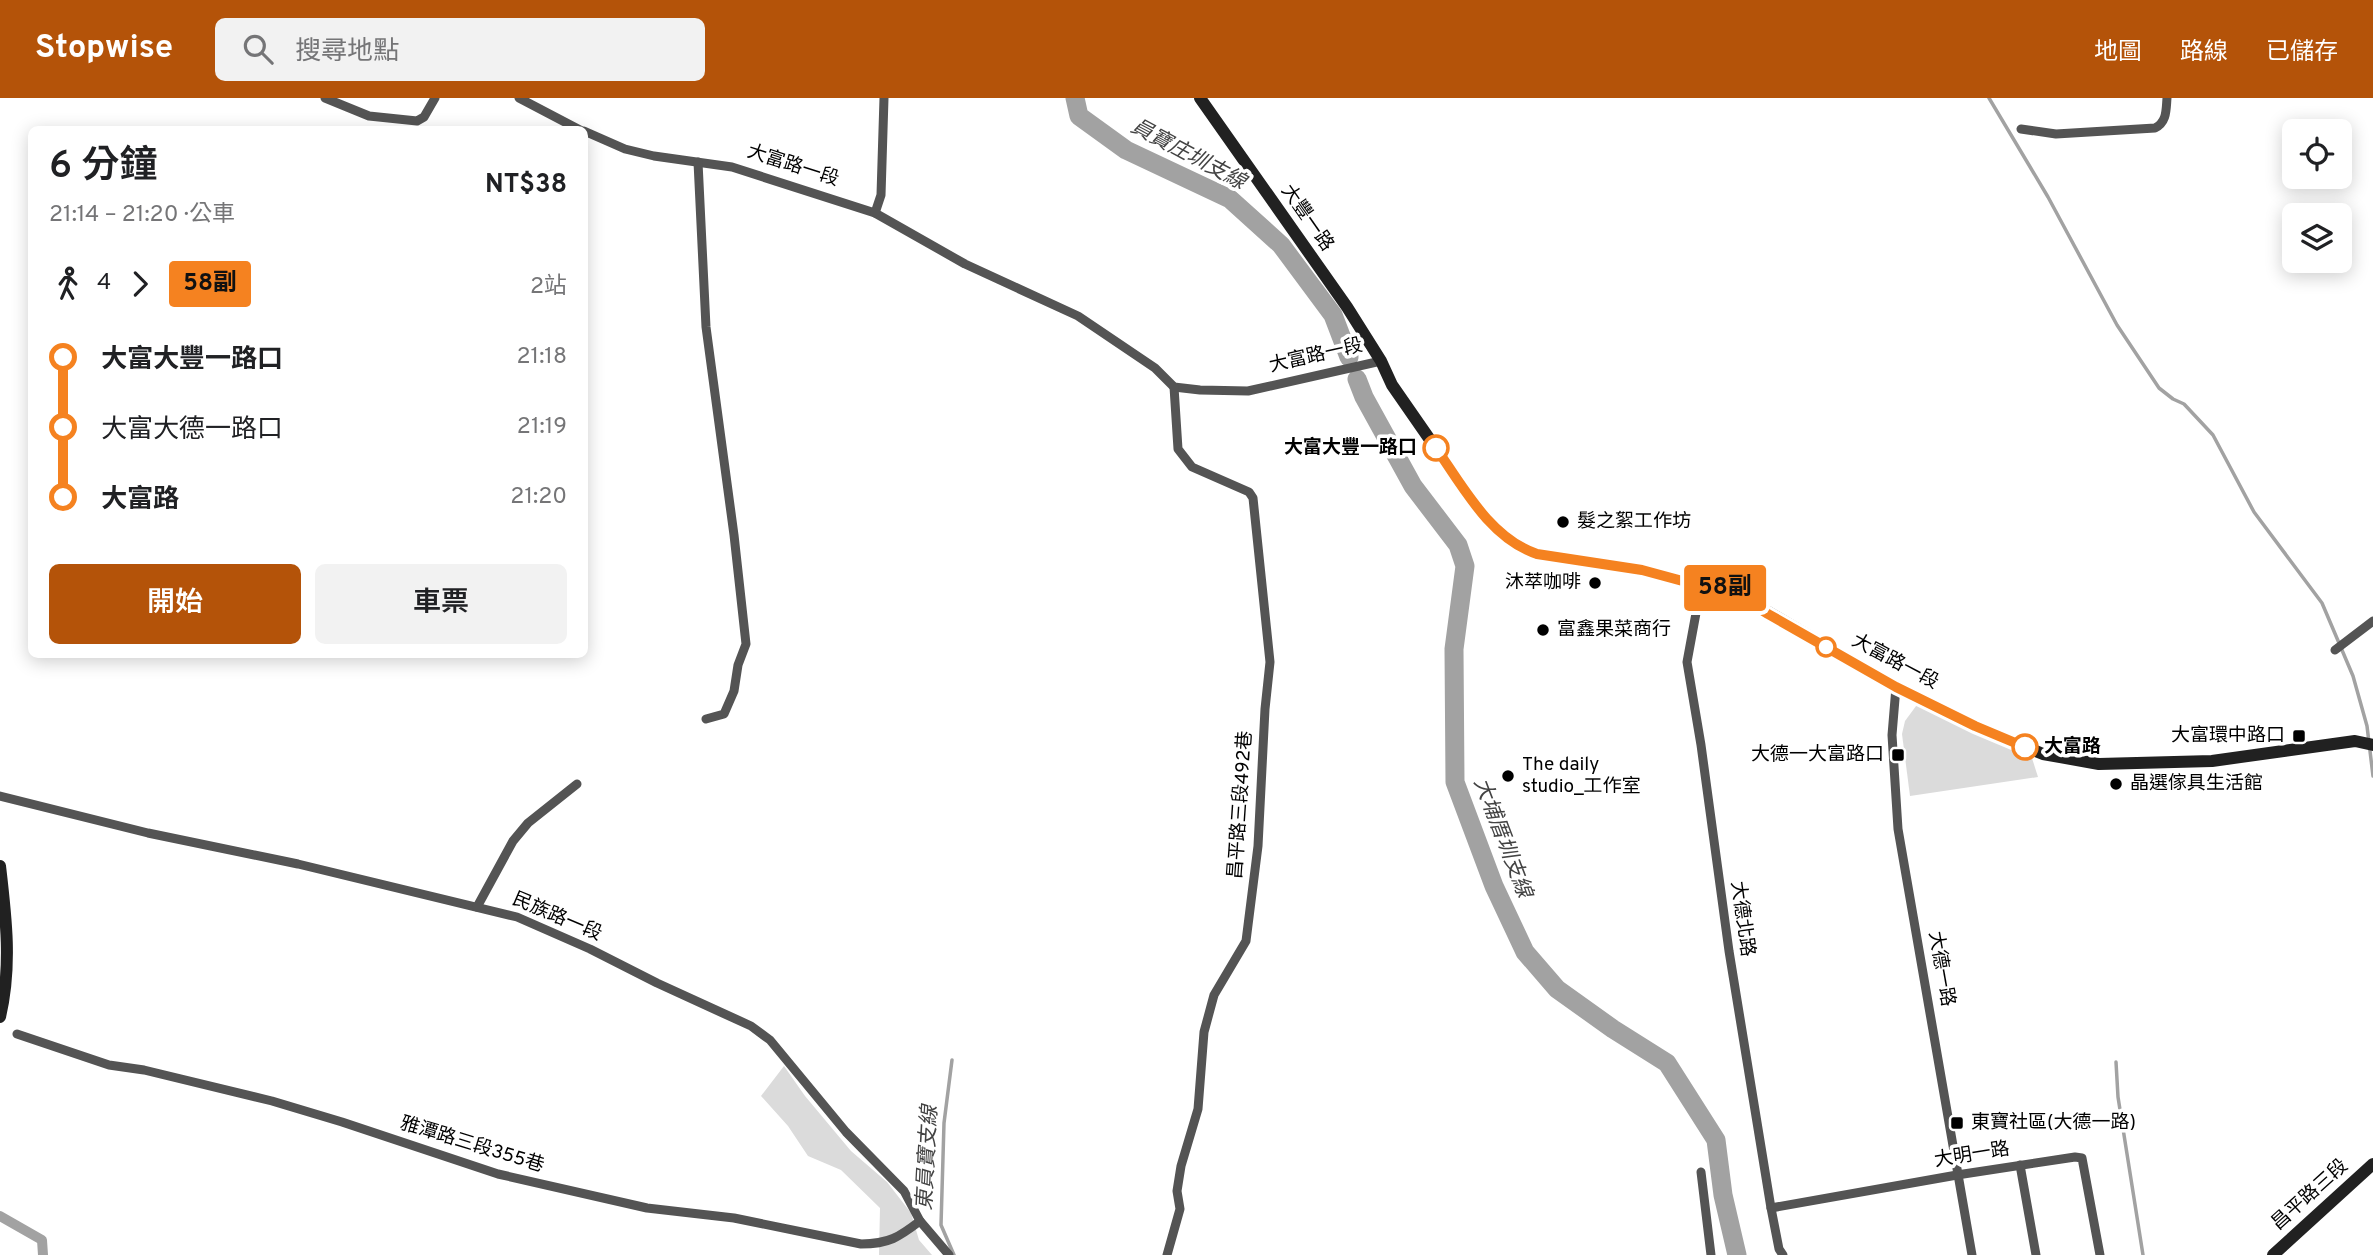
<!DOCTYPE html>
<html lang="zh-TW">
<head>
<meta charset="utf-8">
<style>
  body { margin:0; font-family:Overpass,"Noto Sans TC",sans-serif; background:#f2f2f2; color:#202124; height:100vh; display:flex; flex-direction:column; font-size:26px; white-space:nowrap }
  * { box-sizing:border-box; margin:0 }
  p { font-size:23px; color:#757577 }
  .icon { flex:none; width:38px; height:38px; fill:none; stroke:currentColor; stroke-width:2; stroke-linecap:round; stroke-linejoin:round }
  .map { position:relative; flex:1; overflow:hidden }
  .details { position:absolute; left:28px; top:28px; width:560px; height:532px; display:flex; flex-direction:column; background:#fff; border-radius:10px; box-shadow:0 4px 18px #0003 }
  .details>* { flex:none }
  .badge { padding:0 14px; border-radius:5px; font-size:24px; line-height:46px }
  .tools { position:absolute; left:2282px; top:21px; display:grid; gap:14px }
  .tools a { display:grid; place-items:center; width:70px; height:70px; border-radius:10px; background:#fff; box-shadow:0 4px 18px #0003; font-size:35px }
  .map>.badge { position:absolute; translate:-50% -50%; box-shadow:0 0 0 4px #fff }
  .legs { display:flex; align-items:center; gap:10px; height:77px; padding:0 21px; font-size:23px }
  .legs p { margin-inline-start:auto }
  .head { display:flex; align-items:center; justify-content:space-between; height:119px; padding:0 21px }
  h1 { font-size:38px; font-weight:600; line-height:52px }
  .action { display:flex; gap:14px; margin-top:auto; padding:14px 21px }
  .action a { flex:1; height:80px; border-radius:10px; background:#b45309; color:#fff; font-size:28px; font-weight:600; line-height:80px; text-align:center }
  .action a+a { background:#f2f2f2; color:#202124 }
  ul { padding:0 21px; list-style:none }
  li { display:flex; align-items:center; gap:24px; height:70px; font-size:26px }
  li i { display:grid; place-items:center; width:10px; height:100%; margin:0 9px; background:currentColor }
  li i::after { content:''; width:18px; height:18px; margin:-9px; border:5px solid; border-radius:50%; background:#fff }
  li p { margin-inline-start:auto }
  li:first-child i { background:linear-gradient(#0000 50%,currentColor 0) }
  li:last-child i { background:linear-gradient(currentColor 50%,#0000 0) }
  header { display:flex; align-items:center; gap:42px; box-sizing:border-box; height:98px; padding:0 35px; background:#b45309; color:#fff }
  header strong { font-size:33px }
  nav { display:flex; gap:38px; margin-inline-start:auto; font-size:24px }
  .search { width:490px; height:63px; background:#f2f2f2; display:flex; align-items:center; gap:18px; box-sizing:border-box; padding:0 24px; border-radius:10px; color:#757577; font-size:26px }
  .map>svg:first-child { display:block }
</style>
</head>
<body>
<header>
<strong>Stopwise</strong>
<div class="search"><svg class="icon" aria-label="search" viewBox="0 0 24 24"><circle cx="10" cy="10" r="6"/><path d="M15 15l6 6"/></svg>搜尋地點</div>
<nav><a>地圖</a><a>路線</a><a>已儲存</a></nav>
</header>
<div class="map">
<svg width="2373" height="1157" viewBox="0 0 2373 1157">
  <rect width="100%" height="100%" fill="#fff"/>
  <g fill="#dbdbdb">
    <polygon points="1919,604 2031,657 2038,679 1910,698 1902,636 1905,623"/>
    <polygon points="784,968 805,998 851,1053 887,1084 911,1115 919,1142 932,1157 879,1157 880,1110 841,1072 808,1058 788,1028 761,998"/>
  </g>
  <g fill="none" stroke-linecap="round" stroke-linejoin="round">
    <g stroke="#a2a2a2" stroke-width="3.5">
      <polyline points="1989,0 2048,99 2117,227 2159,290 2173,301 2184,306 2213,337 2254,414 2322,505 2353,578 2367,628 2373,678"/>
      <polyline points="952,962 944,1025 941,1127 954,1157"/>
      <polyline points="2116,964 2118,999 2143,1157"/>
    </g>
    <polyline stroke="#a2a2a2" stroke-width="10" points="0,1118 42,1142 43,1157"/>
    <g stroke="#a2a2a2" stroke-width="19">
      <polyline points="1075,0 1079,18 1126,52 1230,101 1281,147 1333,217 1349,259"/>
      <polyline points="1357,281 1364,299 1413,388 1458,447 1465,468 1454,551 1455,684 1494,788 1525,854 1557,891 1613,931 1667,965 1716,1042 1723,1097 1737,1157"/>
    </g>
    <g stroke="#545454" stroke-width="9">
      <polyline points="325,0 369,18 417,23 424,19 435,0"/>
      <polyline points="519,0 580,32"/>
      <path d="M2021 31 2056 36 2155 30C2167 24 2166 12 2167 0"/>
      <polyline points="584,33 625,51 654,58 732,69 875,115 965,166 1078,218 1155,270 1174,289 1200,292 1248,293 1381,263"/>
      <polyline points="698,64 706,229 734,437 746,546 738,567 734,593 724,616 706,621"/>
      <polyline points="875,115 881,97 884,0"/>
      <polyline points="1701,488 1687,564 1701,647 1729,853 1771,1110 1779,1151 1783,1157"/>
      <polyline points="2335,552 2373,523"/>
      <polyline points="1896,589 1892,637 1898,731 1972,1157"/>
      <polyline points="0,698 148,735 298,766 517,819 590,851 657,885 751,928 770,942 846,1034 904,1093 920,1123 949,1157"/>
      <polyline points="477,809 513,743 528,725 577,686"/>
      <path d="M17 936 109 967 144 972 272 1003 342 1024 498 1076 647 1110 734 1120 861 1146C889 1146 899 1139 920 1123"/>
      <polyline points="2020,1067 2036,1157"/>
      <polyline points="1701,1074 1711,1157"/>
      <polyline points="1771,1110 1957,1077 2075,1059 2082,1060 2100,1157"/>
      <polyline points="1167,1157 1180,1111 1177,1093 1181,1068 1198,1011 1204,934 1214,897 1246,843 1258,748 1265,611 1270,564 1253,400 1249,394 1192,369 1178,351 1174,289"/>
    </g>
    <g stroke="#212121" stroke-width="12">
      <polyline points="1200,0 1347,209 1381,263 1392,287 1476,408 1508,441 1525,452 1537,456 1641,472 1701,488 1729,491 1896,589 1975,628 2043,656 2099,666 2212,663 2355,643 2373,647"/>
      <path d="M0 768C6 819 12 868 0 919"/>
      <polyline points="2273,1157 2373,1066"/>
    </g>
  </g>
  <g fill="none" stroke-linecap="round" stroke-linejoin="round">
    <defs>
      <path id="line-1" d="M1436 350C1463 389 1490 440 1537 456L1642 472 1701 488 1729 491 1768 516 1896 589 1975 628 2025 649"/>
    </defs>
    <use href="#line-1" stroke="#fff" stroke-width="16"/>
    <use href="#line-1" stroke="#f58220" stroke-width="10"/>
  </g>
  <g fill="#fff" stroke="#f58220" stroke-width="3.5">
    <circle cx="1436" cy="350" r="12"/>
    <circle cx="1826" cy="549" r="9"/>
    <circle cx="2025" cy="649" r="12"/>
  </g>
  <g fill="#000" stroke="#fff" stroke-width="2.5">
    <circle cx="1563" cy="424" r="7"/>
    <circle cx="1595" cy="485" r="7"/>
    <circle cx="1543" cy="532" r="7"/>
    <rect x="2292" y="631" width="14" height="14" rx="3.5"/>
    <rect x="1891" y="650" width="14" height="14" rx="3.5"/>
    <circle cx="1508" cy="678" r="7"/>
    <circle cx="2116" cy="686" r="7"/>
    <rect x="1950" y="1018" width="14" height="14" rx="3.5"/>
  </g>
  <g text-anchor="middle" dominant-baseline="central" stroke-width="7" stroke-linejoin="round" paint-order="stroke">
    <g font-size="19" fill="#000" stroke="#fff">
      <text transform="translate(793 68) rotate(18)">大富路一段</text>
      <text transform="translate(1307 120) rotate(55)">大豐一路</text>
      <text transform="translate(1316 258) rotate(-13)">大富路一段</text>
      <text transform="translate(1895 564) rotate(28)">大富路一段</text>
      <text transform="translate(1241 707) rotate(-86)">昌平路三段492巷</text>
      <text transform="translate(557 819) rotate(23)">民族路一段</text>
      <text transform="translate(1742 821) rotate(82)">大德北路</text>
      <text transform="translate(1941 871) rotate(80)">大德一路</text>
      <text transform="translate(472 1047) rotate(17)">雅潭路三段355巷</text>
      <text transform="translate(1972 1057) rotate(-9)">大明一路</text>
      <text transform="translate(2310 1097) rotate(-42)">昌平路三段</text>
    </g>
    <g font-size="19" font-weight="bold" fill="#000" stroke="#fff" text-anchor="end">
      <text x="1417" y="350">大富大豐一路口</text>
      <text x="2044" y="649" text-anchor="start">大富路</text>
    </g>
    <g font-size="19" fill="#000" stroke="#fff" text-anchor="start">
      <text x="1577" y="424">髮之絮工作坊</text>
      <text x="1581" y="485" text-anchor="end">沐萃咖啡</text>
      <text x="1557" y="532">富鑫果菜商行</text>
      <text x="2285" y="638" text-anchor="end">大富環中路口</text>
      <text x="1884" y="657" text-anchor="end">大德一大富路口</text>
      <text x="1522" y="667">The daily<tspan x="1522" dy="22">studio_工作室</tspan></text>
      <text x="2130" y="686">晶選傢具生活館</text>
      <text x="1971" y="1025">東寶社區(大德一路)</text>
    </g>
    <g font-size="21" font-style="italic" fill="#434343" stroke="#fff">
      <text transform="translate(1188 57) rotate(28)">員寶庄圳支線</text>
      <text transform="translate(1502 740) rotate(69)">大埔厝圳支線</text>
      <text transform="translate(928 1060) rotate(-87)">東員寶支線</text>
    </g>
  </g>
</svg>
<div class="tools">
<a><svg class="icon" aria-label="locate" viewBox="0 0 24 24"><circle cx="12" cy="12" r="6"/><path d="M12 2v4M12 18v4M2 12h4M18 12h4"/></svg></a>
<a><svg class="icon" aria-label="layers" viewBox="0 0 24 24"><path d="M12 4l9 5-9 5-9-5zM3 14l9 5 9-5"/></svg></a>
</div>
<b class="badge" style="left:1725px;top:490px;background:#f58220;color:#111">58副</b>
<section class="details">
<div class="head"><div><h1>6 分鐘</h1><p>21:14 – 21:20 · 公車</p></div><b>NT$38</b></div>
<div class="legs"><svg class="icon" aria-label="walk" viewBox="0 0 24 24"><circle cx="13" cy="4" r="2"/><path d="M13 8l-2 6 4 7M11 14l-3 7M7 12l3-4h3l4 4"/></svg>4<svg class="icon" aria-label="forward" viewBox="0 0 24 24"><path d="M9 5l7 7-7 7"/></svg><b class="badge" style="background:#f58220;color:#111">58副</b><p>2站</p></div>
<ul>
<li><i style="color:#f58220"></i><b>大富大豐一路口</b><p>21:18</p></li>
<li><i style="color:#f58220"></i><span>大富大德一路口</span><p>21:19</p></li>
<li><i style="color:#f58220"></i><b>大富路</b><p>21:20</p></li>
</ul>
<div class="action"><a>開始</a><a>車票</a></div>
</section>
</div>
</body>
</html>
